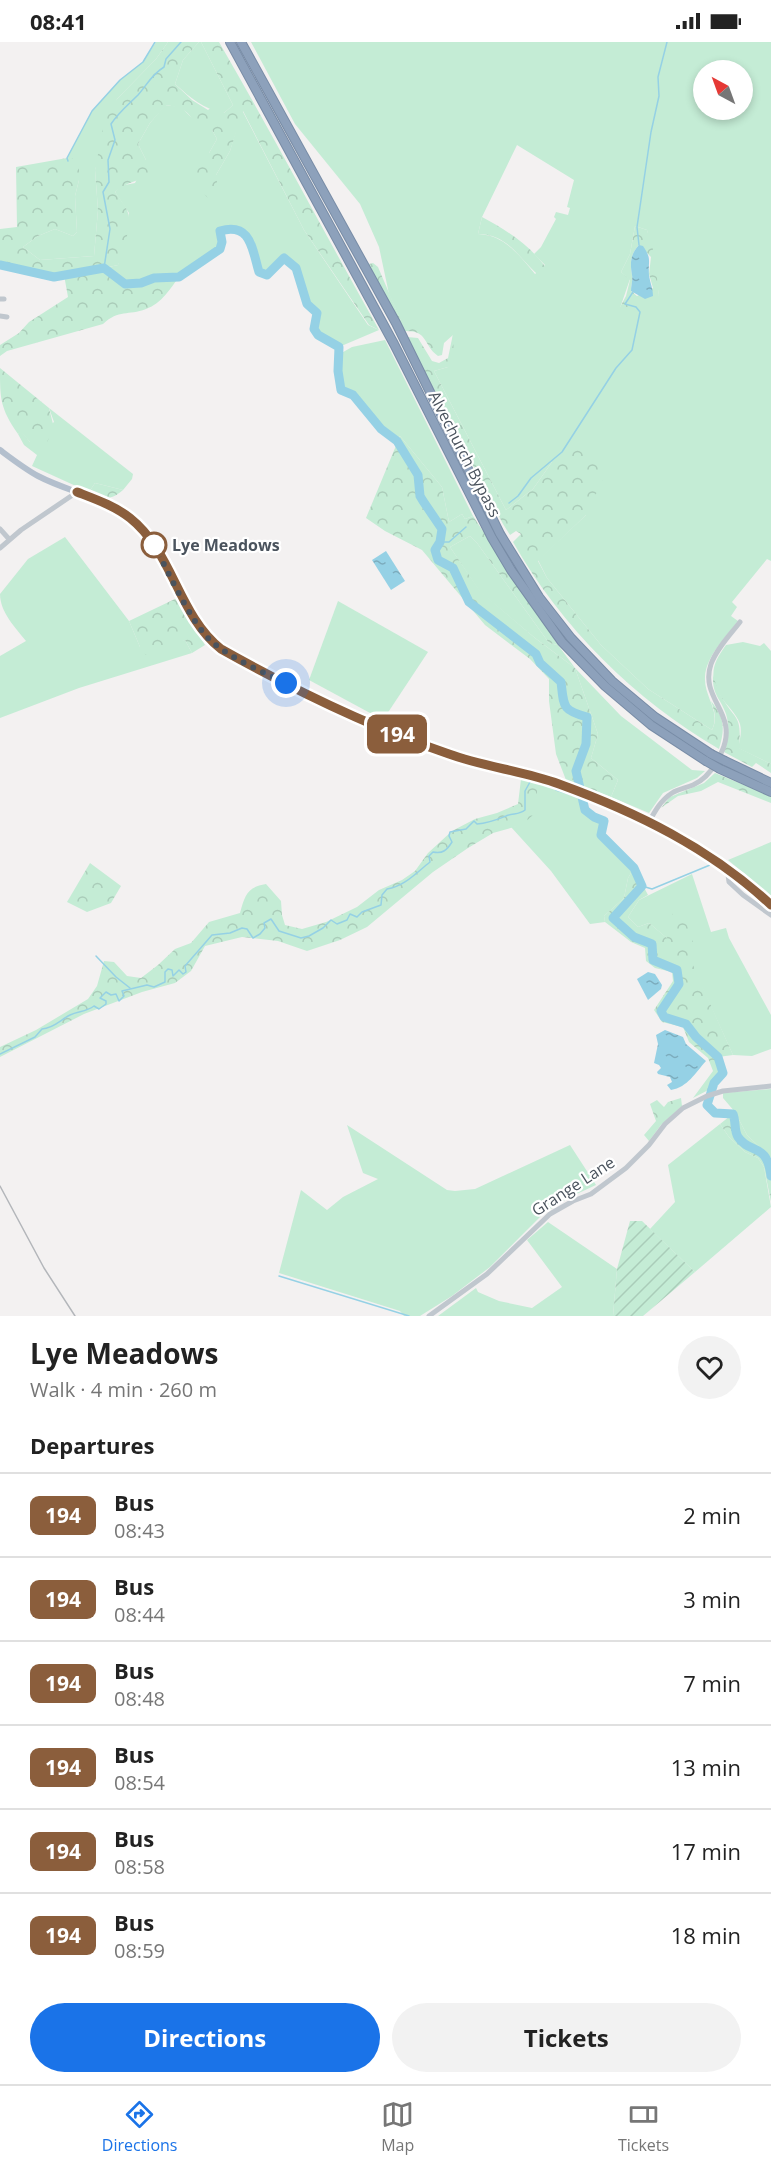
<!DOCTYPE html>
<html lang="en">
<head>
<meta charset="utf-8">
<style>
  body { margin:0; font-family:"Open Sans",sans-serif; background:#f2f2f2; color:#222; height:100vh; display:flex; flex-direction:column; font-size:22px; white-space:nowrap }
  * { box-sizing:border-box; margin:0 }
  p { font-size:20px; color:#767676 }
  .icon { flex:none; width:33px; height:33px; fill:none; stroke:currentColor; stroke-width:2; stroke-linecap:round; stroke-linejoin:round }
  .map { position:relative; height:1274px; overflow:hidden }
  .details { display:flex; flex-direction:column; background:#fff; flex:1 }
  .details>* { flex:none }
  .badge { padding:0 12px; border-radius:9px; font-size:21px; line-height:39px }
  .needle { width:39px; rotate:319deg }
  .buttons { position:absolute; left:693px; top:18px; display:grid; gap:12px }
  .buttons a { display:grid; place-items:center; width:60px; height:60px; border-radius:50%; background:#fff; box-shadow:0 3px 9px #0003; font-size:30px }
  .you { position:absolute; width:30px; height:30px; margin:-15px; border:4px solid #fff; border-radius:50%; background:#1a73e8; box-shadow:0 0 0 9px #1a73e833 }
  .map>.badge { position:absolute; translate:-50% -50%; box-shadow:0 0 0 3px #fff }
  h2 { padding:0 30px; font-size:22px; line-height:54px }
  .round { display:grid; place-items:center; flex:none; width:63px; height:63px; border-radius:32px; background:#f2f2f2 }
  .summary { display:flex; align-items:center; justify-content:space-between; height:102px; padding:0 30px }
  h1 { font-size:28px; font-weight:700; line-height:45px }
  .action { display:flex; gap:12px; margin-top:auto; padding:12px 30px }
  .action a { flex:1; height:69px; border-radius:36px; background:#1a73e8; color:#fff; font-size:24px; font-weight:700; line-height:69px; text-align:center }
  .action a+a { background:#f2f2f2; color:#222 }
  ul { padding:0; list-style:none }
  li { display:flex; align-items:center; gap:18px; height:84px; padding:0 30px; border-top:2px solid #e0e0e0 }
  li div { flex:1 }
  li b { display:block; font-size:22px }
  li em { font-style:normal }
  li .badge { min-width:66px; font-weight:700; text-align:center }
  .status { display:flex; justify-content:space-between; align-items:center; height:42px; padding:0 30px; background:#fff; direction:ltr }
  .status svg { height:16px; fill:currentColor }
  .dock { display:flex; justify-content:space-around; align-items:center; height:84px; border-top:2px solid #e0e0e0; background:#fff; font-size:16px; color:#767676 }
  .dock a { display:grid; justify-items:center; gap:3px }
  .dock .active { color:#1a73e8 }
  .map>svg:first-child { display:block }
</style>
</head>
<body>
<div class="status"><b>08:41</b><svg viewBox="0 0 49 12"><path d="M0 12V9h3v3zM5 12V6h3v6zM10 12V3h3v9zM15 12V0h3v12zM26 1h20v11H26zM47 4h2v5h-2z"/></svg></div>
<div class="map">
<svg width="771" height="1274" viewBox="0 0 771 1274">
  <defs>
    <pattern id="forest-crowns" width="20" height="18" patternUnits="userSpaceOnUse" patternTransform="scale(1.5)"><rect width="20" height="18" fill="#c4ecd5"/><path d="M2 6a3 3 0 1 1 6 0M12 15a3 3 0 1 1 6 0" fill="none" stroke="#aaccb9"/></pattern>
    <pattern id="garden-furrows" width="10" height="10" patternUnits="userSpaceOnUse" patternTransform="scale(1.5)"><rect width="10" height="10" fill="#c4ecd5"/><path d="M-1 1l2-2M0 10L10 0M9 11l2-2" fill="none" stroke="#aaccb9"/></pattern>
    <pattern id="water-ripples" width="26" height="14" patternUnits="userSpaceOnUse" patternTransform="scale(1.5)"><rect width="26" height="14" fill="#95d1e5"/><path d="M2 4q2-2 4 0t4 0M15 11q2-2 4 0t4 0" fill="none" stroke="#7cacbd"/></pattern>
  </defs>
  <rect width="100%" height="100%" fill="#f3f1f1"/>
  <g fill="#c4ecd5" fill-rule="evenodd">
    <polygon points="156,0 168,0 156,17 117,57 95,128 98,168 94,214 40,218 23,205 38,194 55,187 73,194 77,190 75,154 79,138 67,116 92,69 120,38 143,20"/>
    <path d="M199 0H201L233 63 224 71C203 67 191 56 175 42L183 18Z"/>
    <path d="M251 0H771V519L767 517 732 560 737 565 731 574 738 579C726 595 706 614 705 635 704 656 721 668 712 688L648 647 601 603 547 536 538 518 586 473 552 420 533 447 506 468 434 329 448 325 453 293 444 301H439L401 279 389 252 379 205 360 162 295 82ZM704 28H742V68H704ZM517 103 574 138 567 165 570 166 568 173 556 170 554 175 556 177 541 205 534 212 545 223 535 232C519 213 505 193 478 192L482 175ZM635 184 647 188 659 253 620 266 630 237 621 230 630 212Z"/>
    <path d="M165 63 181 65 194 78 212 88 217 97 209 111 216 133 230 109 242 68 304 188 368 283 379 288 339 305 318 293 314 287 317 271 307 262 296 226 284 216 267 233 259 230C252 207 251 180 220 189L222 200 220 207 179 235 154 236 141 241 125 242 104 226 118 223 129 171 115 150 120 144 135 141 146 118 138 102 150 81Z"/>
    <polygon points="385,298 473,474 465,477 462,472 449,480 442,445 400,394 397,399 381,387 353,353 341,348 338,313 352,305"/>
    <polygon points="49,366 133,432 132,437 123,448 95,441 89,450 32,424 37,413 24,403 18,392 21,389 30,400 54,380"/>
    <polygon points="470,494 477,501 549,601 558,603 575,626 621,674 692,728 705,729 697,736 663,751 649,771 611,755 618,738 591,716 598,692 575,626 535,596 480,550 450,505"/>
    <path d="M65 495 129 579 140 605 185 598 192 611 79 646 0 676V614L26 599C15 585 0 570 0 552L28 517Z"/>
    <polygon points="338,559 428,610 383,678 309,638"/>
    <path d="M743 600 760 604 764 601 771 609V722L738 706C740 698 742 690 740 682 736 671 727 664 721 655 708 633 713 621 726 603Z"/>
    <path d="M543 740 582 756C585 770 591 774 604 779L601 794 634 826 628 836 624 856 604 874 605 880 590 882 551 829 511 785 516 784 536 768 537 741Z"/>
    <polygon points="771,800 771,854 728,818"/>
    <polygon points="692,832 711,890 726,886 729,896 771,973 771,1007 752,1014 733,1013 688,914 649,881 638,885 628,875 639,858"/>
    <polygon points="771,1047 771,1116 747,1093 735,1070 723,1056 723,1051"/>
    <polygon points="720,1082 729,1095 745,1110 758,1116 764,1125 771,1165 695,1230 650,1187 675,1160 668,1123"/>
    <polygon points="347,1083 447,1148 455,1149 475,1147 570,1103 596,1143 568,1156 544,1171 490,1225 452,1254 420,1274 404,1274 400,1269 279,1231 301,1148 327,1168 343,1155 378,1137 363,1131"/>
    <polygon points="548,1180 617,1227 613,1274 438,1274 476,1246 478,1250 499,1259 532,1266 562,1245 527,1198"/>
  </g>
  <g fill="url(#forest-crowns)" fill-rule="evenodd">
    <path d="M168 0H199L183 18 175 42 192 58 208 68 216 62 224 71 233 63 201 0H219C274 95 325 192 379 288L369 283 304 188 243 69 230 109 216 133 218 148 211 158C198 149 197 135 196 120L209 111 217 97 212 88 197 99C194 75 191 67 166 63L150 81 138 102 146 118 149 133C138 139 122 142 115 150 119 156 126 164 128 171 132 182 123 212 118 223L104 226 125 242 141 241 154 236 179 235C170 247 162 261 146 267 128 274 119 267 103 282L7 309 0 314V303L19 291 29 280 68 255 64 233 54 235 0 223V187L17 185 16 125 67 116 68 118 75 116 79 119V138L75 154 77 190 73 194 55 187 38 194 23 205 40 218 94 214 98 168 95 128 105 75 117 57 156 17Z"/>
    <path d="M482 175C510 190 534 206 551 233L546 239C521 222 511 192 478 192Z"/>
    <path d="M635 184 647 188 654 211 659 253 656 257 619 267 626 254 630 238 621 230 630 212ZM639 203 651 215 649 232 653 246 637 254 631 249C631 244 633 238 632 233 630 221 630 213 639 203Z"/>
    <path d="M373 221 378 225 401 279C423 278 431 278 439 300L444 301 442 313 438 314C422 302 429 288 403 289L370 228 369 222Z"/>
    <path d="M453 292 454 319 448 325 434 329 506 468 533 447 552 420 573 401 600 421 605 433 586 473 538 519 547 536 601 603 648 647 712 688C717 677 715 671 711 659 725 676 725 687 719 707 635 658 561 585 513 500L521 492 516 489 510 493 503 482 407 295 418 296 432 319 439 321 448 316Z"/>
    <path d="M0 326 49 366 54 386 46 402 39 405 30 400 21 390 18 392C0 366 0 357 0 326Z"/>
    <polygon points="400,394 442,445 449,480 462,472 465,477 473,474 558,603 549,601 477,501 470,494 450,505 480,549 535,596 575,626 598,692 591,716 618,738 611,755 566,738 556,712 549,659 549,637 530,617 485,583 422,508 385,489 366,476"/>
    <path d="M95 441 123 448C109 460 105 456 89 450Z"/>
    <polygon points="177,556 205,603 192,611 185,598 146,613 140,605 129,579"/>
    <path d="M713 632C715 639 717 648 721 654 736 680 742 672 739 706L771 722V731L756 721 752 725 724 710C728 698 730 685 726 672 720 655 712 654 713 632Z"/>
    <polygon points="715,731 771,754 771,761 718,740 701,749 678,754 661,766 670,755 704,741"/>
    <path d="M521 737 537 741V768L530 776 521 783 493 791 468 806 433 830 367 885 340 898 307 909 278 899 242 895 205 904 191 929 175 941 142 950 84 972 0 1015V1005L36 988 88 957 97 944 104 919 114 920 127 934 141 936 158 923 175 907 191 901 209 880 240 871C245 853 247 845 266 842L281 859 282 873 285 883 302 887 326 880 357 865 379 848 402 838 415 829 428 811 452 789 475 777 497 771 518 762Z"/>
    <polygon points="90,821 121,844 111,861 87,870 67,860"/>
    <polygon points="634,826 648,853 639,858 628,875 638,885 649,881 667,896 673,871 682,869 693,900 689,914 733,1013 718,1015 723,1031 714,1041 714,1045 693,1056 713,1029 708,1016 689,1000 683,985 662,980 654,968 673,939 672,930 655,926 646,919 645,906 631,900 605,880 604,874 624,856 628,836"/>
    <polygon points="681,1056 682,1064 661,1083 649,1099 644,1093 656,1079 650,1062 657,1058 664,1065 668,1060"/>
    <polygon points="735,1070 747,1093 771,1116 771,1160 764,1125 758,1116 745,1110 729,1095 720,1082"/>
  </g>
  <polygon fill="url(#garden-furrows)" points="630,1179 642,1179 695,1230 643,1274 613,1274 617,1227"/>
  <g fill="url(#water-ripples)">
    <path d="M639 203 643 204C652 217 648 218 649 233 650 241 653 246 653 254L645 257 631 249C631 244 633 238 632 233 630 221 630 213 639 203Z"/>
    <polygon points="386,509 405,539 391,548 372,518"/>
    <polygon points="648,930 655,932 662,943 661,947 648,958 637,937"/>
    <path d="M665 988 683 995 686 1002 706 1019C695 1031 688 1045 671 1048L667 1043 672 1040 670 1035 658 1032 657 1030 661 1026 659 1023 654 1021 658 1002 656 993Z"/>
  </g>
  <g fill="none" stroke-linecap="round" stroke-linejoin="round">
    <g stroke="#95d1e5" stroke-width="1.5">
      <polyline points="68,119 67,116 92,69 120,38 143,20 155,0"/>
      <polyline points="639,203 637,185 651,90 659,54 658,35 667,0"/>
      <path d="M104 226 110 187 103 150 109 140 108 118 115 98 111 82C119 70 128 63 138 53 147 43 151 33 164 25L166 17 181 0"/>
      <polyline points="509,461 518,454 531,436 562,410 616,326 632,308 640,270 636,265 625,262 633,250"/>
      <polyline points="440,500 449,500 466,485"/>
      <polyline points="556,748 582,756"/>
      <polyline points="642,844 652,847 710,823"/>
      <polyline points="96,914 116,935 130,946"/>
      <path d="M0 1012 35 995 42 987C54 986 60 978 70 973 78 969 86 970 94 964L99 967 106 962V959L100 956 106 950 111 953 116 952 119 959 124 954 122 949 147 943 154 945 165 940V930L168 927 172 928 173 934 179 928 183 932 186 930 185 924 212 893 230 891 242 886 247 887 253 896 260 892 265 886 264 881 271 877 279 889 301 896 309 894 323 886 331 878 337 882 347 878 350 872 357 875 362 870 381 863 382 853 387 847C405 844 416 831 430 820L429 814 433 810C443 812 447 808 452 800L449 794 450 790 466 787 474 779 477 782C489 781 496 778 506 774 513 771 519 773 525 768V749L530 740"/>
      <polyline points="279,1234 409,1274"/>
    </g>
    <path stroke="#95d1e5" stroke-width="9" d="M0 223 54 235 104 226 125 242 141 241 154 236 179 235 220 207 222 200 220 189C251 180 252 207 259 230L267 233 284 216 296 226 307 262 317 271 314 287 318 293 339 305 338 329 341 348 353 353 381 387 397 399 418 433 420 454 423 459 442 487 440 500 435 508 438 518 453 526 469 560 536 612 540 621 561 640C564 665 562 668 587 675L586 702 576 729 585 768 594 775 604 779 601 793 634 826 642 844 613 876 634 895 652 902 653 918 677 928 679 942 661 969 664 975 686 982 696 995 718 1015 723 1031 714 1041 707 1063 715 1071 733 1072C736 1079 734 1089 738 1095 750 1113 767 1100 771 1134"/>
    <defs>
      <g id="highway">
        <polyline points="230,0 394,302 492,496 511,528 562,600 605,644 651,683 706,719"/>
        <polyline points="241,0 396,281 500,492 539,555 571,596 612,639 655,675 711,712"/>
        <polyline points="725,719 771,741"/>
        <polyline points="720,727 771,750"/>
      </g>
    </defs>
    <use href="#highway" stroke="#788ca6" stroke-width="10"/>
    <g stroke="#c0c7ce" stroke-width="5">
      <polyline points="0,257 4,257"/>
      <polyline points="0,274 7,275"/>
      <polyline points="0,487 9,497"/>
      <polyline points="0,506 21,488 77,450"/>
      <path d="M649 780C655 769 661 758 672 751 678 747 686 746 693 743 707 737 716 723 722 709 739 671 699 657 711 622 717 606 730 593 740 580"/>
      <polyline points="727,826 729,840 743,853 771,873"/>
      <polyline points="429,1274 487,1232 550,1172 573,1159 591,1152 626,1126 649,1103 665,1082 683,1066 707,1054 723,1049 771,1044"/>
    </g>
    <path stroke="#b3bfcd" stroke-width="6" d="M0 408C12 417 25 427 38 434 70 451 110 456 137 482 174 518 180 575 221 607 298 650 378 689 462 717 492 727 524 732 554 741 573 746 591 755 609 763 672 790 720 816 771 863"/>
    <use href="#highway" stroke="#8da1bb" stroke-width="8"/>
    <polyline stroke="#b3b6ba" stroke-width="1.5" points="0,1144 44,1226 75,1274"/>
    <defs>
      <g id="highway-bridge">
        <polyline points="711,712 725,719"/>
        <polyline points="706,719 720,727"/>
      </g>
    </defs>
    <use href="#highway-bridge" stroke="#788ca6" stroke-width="10" stroke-linecap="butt"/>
    <use href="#highway-bridge" stroke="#8da1bb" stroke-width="8"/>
  </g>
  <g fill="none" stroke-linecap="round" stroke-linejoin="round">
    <defs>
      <path id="line" d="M77 450C95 457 115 464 130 476 173 510 178 573 221 607 294 648 370 685 449 712 485 725 523 729 559 742 636 770 710 806 771 863"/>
    </defs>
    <use href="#line" stroke="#fff" stroke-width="14"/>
    <use href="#line" stroke="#8b5e3c" stroke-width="9"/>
    <path stroke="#4a535d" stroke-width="6" stroke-dasharray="0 10.8" d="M154 503C168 529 190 579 210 598 231 617 261 629 286 641"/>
  </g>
  <circle fill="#fff" stroke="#8b5e3c" stroke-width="3" cx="154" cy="503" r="12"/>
  <g text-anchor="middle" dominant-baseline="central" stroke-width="4.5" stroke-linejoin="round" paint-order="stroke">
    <g font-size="16" fill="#4a535d" stroke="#fff">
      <text transform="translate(465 412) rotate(63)">Alvechurch Bypass</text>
      <text transform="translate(573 1144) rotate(-33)">Grange Lane</text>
    </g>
    <g font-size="16" font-weight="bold" fill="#4a535d" stroke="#fff" text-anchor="start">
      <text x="172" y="503">Lye Meadows</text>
    </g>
  </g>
</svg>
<div class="buttons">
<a><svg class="needle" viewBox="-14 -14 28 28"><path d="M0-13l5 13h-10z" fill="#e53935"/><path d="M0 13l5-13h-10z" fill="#767676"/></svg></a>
</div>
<div class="you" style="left:286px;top:641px"></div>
<b class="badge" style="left:397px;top:692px;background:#8b5e3c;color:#fff">194</b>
</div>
<section class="details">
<div class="summary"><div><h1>Lye Meadows</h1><p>Walk · 4 min · 260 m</p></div><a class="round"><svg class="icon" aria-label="heart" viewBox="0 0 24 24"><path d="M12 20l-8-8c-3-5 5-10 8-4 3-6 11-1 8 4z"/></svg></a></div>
<h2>Departures</h2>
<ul>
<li><span class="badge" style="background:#8b5e3c;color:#fff">194</span><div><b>Bus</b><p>08:43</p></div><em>2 min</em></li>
<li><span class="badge" style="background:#8b5e3c;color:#fff">194</span><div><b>Bus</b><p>08:44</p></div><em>3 min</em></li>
<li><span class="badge" style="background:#8b5e3c;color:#fff">194</span><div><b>Bus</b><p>08:48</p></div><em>7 min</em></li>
<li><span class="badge" style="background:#8b5e3c;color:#fff">194</span><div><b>Bus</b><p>08:54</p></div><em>13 min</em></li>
<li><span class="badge" style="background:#8b5e3c;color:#fff">194</span><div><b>Bus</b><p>08:58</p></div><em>17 min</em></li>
<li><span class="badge" style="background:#8b5e3c;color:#fff">194</span><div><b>Bus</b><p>08:59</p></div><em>18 min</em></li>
</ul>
<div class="action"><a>Directions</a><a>Tickets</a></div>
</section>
<nav class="dock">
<a class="active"><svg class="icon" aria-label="directions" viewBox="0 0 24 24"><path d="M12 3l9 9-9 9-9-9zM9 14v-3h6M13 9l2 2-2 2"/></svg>Directions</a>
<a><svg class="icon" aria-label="map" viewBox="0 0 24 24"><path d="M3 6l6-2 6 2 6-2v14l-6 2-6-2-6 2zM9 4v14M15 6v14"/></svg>Map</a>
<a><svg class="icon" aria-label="tickets" viewBox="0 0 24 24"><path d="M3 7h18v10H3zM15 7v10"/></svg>Tickets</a>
</nav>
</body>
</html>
